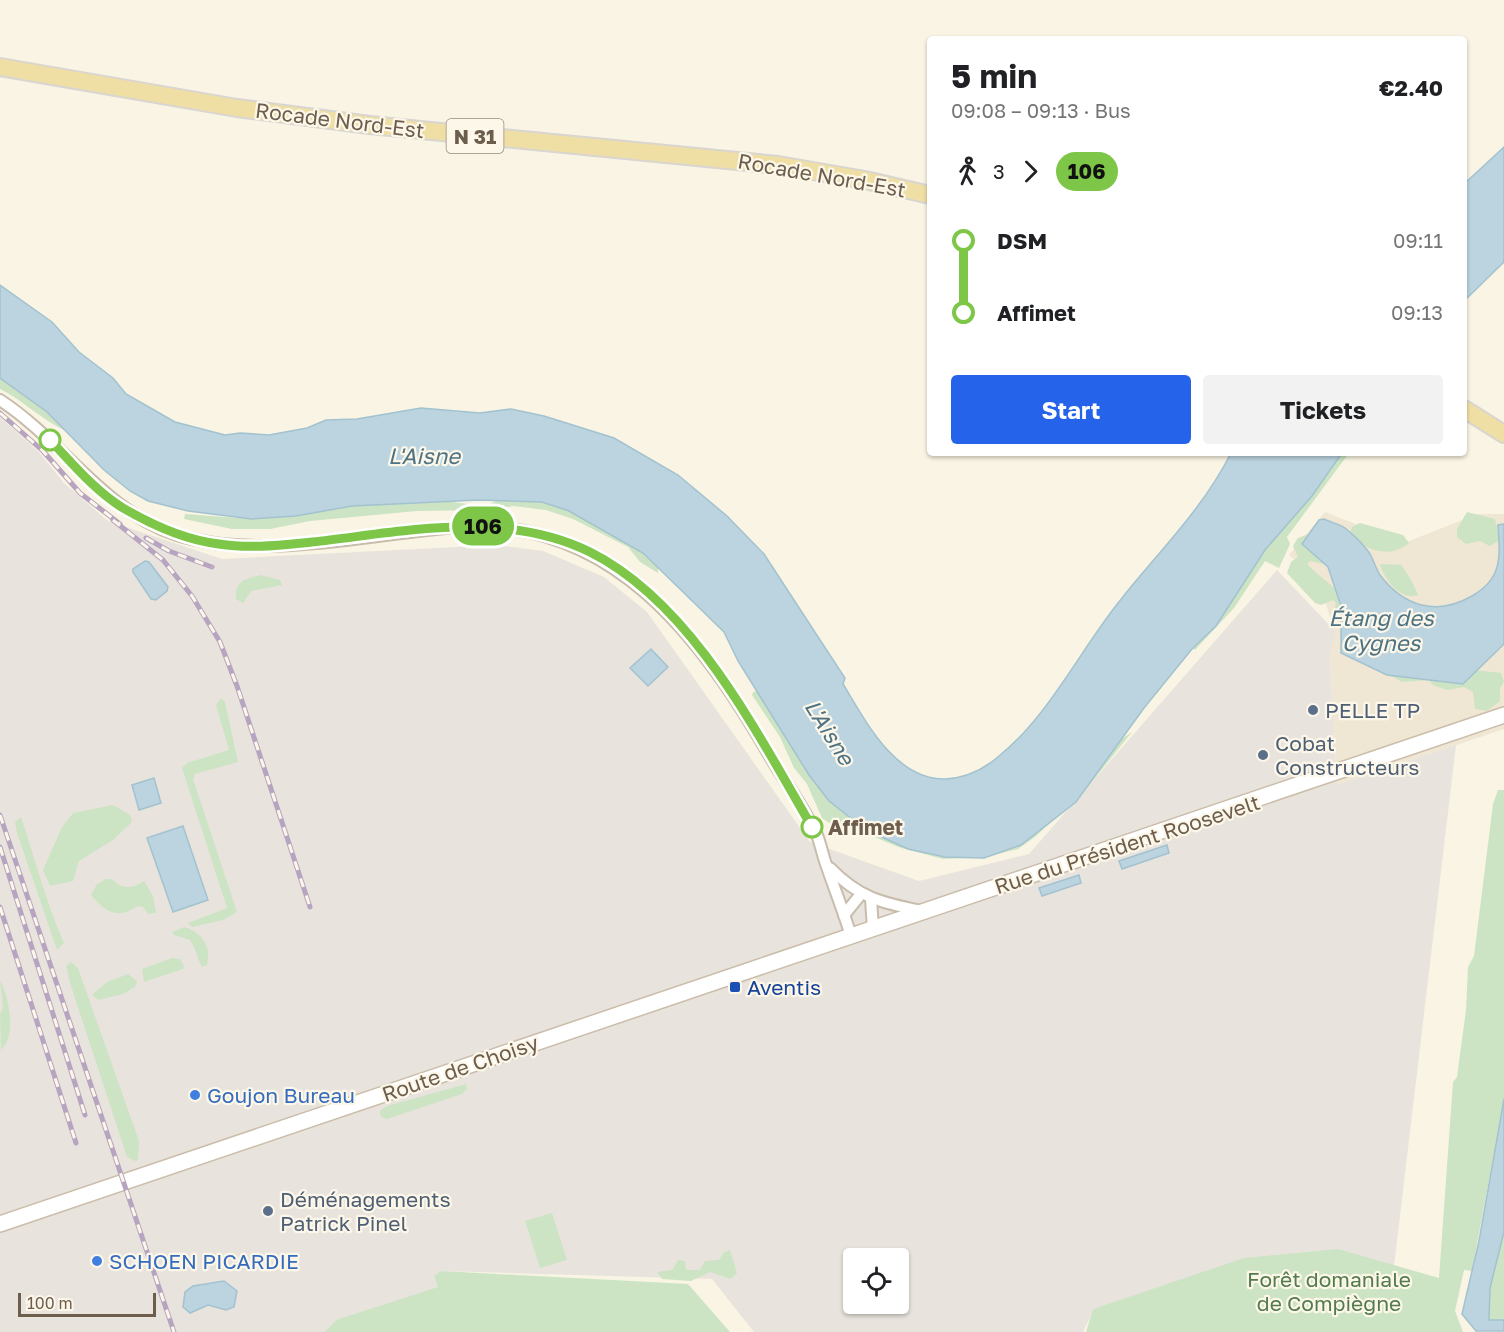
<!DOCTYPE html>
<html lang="en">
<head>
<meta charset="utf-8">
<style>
  body { margin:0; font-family:"Golos Text",sans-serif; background:#f2f2f2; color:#202124; height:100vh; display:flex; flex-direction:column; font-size:22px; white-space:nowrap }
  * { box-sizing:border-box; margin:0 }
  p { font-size:20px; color:#757577 }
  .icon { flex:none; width:33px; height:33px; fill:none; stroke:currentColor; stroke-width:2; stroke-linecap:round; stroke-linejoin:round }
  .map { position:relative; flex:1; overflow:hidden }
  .panel { position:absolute; left:927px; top:36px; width:540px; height:420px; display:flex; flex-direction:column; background:#fff; border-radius:6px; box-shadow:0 2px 4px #0004 }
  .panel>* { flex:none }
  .badge { padding:0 12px; border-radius:20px; font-size:21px; line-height:39px }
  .fabs { position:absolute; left:843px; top:1248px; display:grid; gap:12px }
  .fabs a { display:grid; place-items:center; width:66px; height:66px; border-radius:6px; background:#fff; box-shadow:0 2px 4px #0004; font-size:30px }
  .scale { position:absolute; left:18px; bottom:15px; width:138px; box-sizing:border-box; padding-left:6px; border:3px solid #6d5d4d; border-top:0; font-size:16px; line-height:21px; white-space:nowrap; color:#6d5d4d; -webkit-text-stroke:4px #fcf7e9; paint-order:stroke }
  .map>.badge { position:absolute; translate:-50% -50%; box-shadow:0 0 0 3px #fff }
  .legs { display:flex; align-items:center; gap:9px; height:66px; padding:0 24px; font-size:20px }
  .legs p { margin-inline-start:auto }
  .head { display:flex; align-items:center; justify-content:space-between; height:102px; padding:0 24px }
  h1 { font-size:33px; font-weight:700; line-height:45px }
  .action { display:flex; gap:12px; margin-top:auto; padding:12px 24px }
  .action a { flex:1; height:69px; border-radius:6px; background:#2563eb; color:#fff; font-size:24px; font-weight:700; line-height:69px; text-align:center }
  .action a+a { background:#f2f2f2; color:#202124 }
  ul { padding:0 24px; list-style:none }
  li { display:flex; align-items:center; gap:21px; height:72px; font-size:22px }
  li i { display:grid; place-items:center; width:9px; height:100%; margin:0 8px; background:currentColor }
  li i::after { content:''; width:15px; height:15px; margin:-8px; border:4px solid; border-radius:50%; background:#fff }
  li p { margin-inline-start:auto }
  li:first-child i { background:linear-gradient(#0000 50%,currentColor 0) }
  li:last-child i { background:linear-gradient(currentColor 50%,#0000 0) }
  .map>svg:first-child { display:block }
</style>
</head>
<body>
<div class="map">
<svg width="1504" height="1332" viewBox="0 0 1504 1332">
  <rect width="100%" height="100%" fill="#f9f4e3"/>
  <polygon fill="#efe6d3" points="1325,512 1404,543 1478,514 1504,514 1504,729 1336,785 1330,655 1334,631 1321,586 1289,555"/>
  <path fill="#e8e4dd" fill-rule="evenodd" d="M0 417 38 451 64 483 108 521 222 559 496 545 543 551 604 577 647 612 810 842 919 881 1029 854 1277 570 1335 631 1330 655 1336 785 1456 745 1394 1266 1094 1309 1083 1332H754L712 1279 441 1271 434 1277 439 1287 335 1332H0ZM854 1258H898V1304H854Z"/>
  <g fill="#cce4c4">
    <path d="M0 374 63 422 66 431C42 420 24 401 0 389Z"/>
    <polygon points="1340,453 1349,453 1287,537 1290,544 1279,568 1265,561 1234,608 1195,650 1191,647"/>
    <polygon points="498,500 542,502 569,511 658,561 658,573 640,562 628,547 573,519 546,510 513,506 492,510 417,511 310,521 270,529 232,529 184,519 185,514 252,519 296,516 352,506 444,501 485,506"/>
    <polygon points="1467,512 1495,519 1500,540 1490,546 1480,541 1466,544 1457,537 1457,529"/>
    <path d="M1360 523 1403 535 1409 543C1388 560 1367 549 1349 536L1352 527Z"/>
    <path d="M1311 533 1324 557 1323 564 1310 561 1307 564C1328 586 1339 583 1347 616L1342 620 1333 615 1336 603 1333 600 1321 605 1315 603 1287 573 1291 562 1298 557 1293 546 1298 538Z"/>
    <path d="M1380 564 1401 565C1408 574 1414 584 1418 595 1400 601 1384 579 1380 564Z"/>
    <path d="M261 575 280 580 282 585 251 591 243 603 236 599C235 580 245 579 261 575Z"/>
    <polygon points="1466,669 1501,673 1504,682 1500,688 1500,701 1487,711 1475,709 1473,692 1464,687 1447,690 1433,685 1429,680 1402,682 1385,672"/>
    <polygon points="762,690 825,789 1092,774 1123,738 1132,732 1087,788 1035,837 1018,849 986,857 943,859 898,847 863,832 831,824 822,818 807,784 794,768 780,737 752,695 753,692"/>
    <polygon points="221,698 225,702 238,762 195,774 193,779 237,912 223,920 192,927 188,923 227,908 182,768 187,763 229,750 216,705"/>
    <polygon points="1498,790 1504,790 1504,1099 1472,1271 1464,1270 1455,1311 1463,1332 1086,1332 1093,1309 1244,1258 1338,1249 1439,1278 1453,1082 1457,1077 1466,1010 1468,967 1474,956 1493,804"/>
    <polygon points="113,805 130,815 132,822 113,840 79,861 73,881 50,886 43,870 62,827 73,813"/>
    <path d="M21 817C35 859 46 902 64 943L57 950 17 833 15 822Z"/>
    <path d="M106 879H112C123 890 132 889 144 881L153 896 156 913 148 914 143 907C136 905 136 908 129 911 112 918 101 907 91 895L97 884Z"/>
    <path d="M184 927C202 932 212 947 207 965L202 967C197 958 196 949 190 940L174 935 172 932Z"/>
    <polygon points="172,958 180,959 184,966 183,969 144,982 142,969"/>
    <polygon points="71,962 78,968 139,1141 138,1160 135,1161 127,1157 70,983 66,966"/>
    <polygon points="128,974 137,981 135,987 123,994 98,1000 92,995 107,982"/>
    <path d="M0 980C9 996 17 1036 1 1050L0 1014 3 1007Z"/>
    <polygon points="466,1084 467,1089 462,1094 387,1119 381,1117 380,1111 387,1106"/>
    <polygon points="552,1213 567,1260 540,1268 525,1221"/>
    <polygon points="1504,1232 1504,1320 1489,1321 1490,1288"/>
    <polygon points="730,1250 737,1273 731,1279 710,1272 691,1281 662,1279 657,1272 672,1270 678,1260 685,1261 686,1270 700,1270 705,1261 719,1260 724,1252"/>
    <polygon points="441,1271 688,1284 730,1332 325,1332 336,1320 438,1287 434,1276"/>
  </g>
  <g fill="#bbd4df" stroke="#a3c2cf" stroke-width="1.5">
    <polygon points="1504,147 1504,262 1464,301 1464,184"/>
    <path d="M0 285 52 322 79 352 113 378 126 394 175 422 225 435 240 433 269 435 307 428 326 420 357 419 421 408 480 413 511 409 544 416 614 438 678 475 727 516 764 554 845 678 843 684C865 720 895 780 945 779 966 778 983 770 999 756 1049 716 1081 648 1122 598 1161 549 1202 510 1231 453H1342L1312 496 1265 550 1216 626 1192 649 1144 708 1076 802 1021 845 984 858 945 857 908 849 866 830 829 801 809 775 738 661 724 632 643 553 569 511 542 502 479 500 352 506 296 516 252 519 188 511 148 501 130 491 104 470 47 412 0 378Z"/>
    <path d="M1324 519C1330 522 1339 524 1345 528 1353 534 1365 546 1370 554 1374 561 1376 569 1380 575 1404 607 1437 616 1472 596 1503 578 1500 557 1498 525L1504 524V644L1463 684 1387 675 1341 653V606L1328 567 1302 544 1319 520Z"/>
    <polygon points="145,561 149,562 168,587 167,591 156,600 151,599 133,572 133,569"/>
    <polygon points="651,649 668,667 648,686 630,668"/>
    <polygon points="154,778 161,803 139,810 132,785"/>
    <polygon points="183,826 208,900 173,912 147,838"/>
    <polygon points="1167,845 1169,853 1122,869 1119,861"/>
    <polygon points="1079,875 1081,883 1042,896 1039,888"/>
    <polygon points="1504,1099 1504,1232 1490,1288 1489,1320 1504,1320 1504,1331 1476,1331 1462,1314 1479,1241"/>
    <polygon points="224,1281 237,1291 234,1307 226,1310 208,1305 190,1313 183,1307 185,1292 193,1286"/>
  </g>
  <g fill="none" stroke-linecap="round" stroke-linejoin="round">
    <defs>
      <g id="street">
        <path d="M0 400C63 441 103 511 177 535 261 561 369 534 456 527 612 516 701 637 771 758 786 783 804 808 817 835 821 845 823 857 827 867 835 890 844 913 851 936"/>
        <path d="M830 868C859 898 882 903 922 911"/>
        <polyline points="871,899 873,929"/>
        <polyline points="844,915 861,894"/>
      </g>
      <path id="secondary" d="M0 1224C501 1053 1003 886 1504 715"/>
      <g id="primary">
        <polyline points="0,67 237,108 370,125 778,165 865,180 930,195"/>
        <polyline points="1464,409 1504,434"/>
      </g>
    </defs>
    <use href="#street" stroke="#c8bcac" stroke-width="14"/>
    <use href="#secondary" stroke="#cbbdaa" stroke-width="18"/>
    <use href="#primary" stroke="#d9d5d1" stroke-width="20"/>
    <use href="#street" stroke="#fff" stroke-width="10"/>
    <use href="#secondary" stroke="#fff" stroke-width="15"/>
    <use href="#primary" stroke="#efdfa4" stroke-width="16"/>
    <defs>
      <g id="rail">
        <polyline points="0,413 43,451 80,493 120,524"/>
        <polyline points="113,520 163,560 192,596 220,642 237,686 310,907"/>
        <polyline points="146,538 169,551 212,567"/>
        <polyline points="0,815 174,1332"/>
        <polyline points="0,847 85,1115"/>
        <polyline points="0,907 76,1143"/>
      </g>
    </defs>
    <use href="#rail" stroke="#b7a4c0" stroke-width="5"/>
    <use href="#rail" stroke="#fcf7e9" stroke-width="3" stroke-dasharray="9" stroke-linecap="butt"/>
  </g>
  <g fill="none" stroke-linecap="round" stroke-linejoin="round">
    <defs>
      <path id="line-1" d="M50 440C72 463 95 491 123 508 152 525 184 540 219 544 250 549 281 545 312 542 404 532 503 509 590 552 692 603 757 733 812 827"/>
    </defs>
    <use href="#line-1" stroke="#fff" stroke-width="14"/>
    <use href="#line-1" stroke="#7dc647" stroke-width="9"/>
  </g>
  <g fill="#fff" stroke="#7dc647" stroke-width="3">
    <circle cx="50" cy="440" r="10"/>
    <circle cx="812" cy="827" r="10"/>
  </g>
  <g fill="#5c6f8a" stroke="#fcf7e9" stroke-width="2">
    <circle cx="1313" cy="710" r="6"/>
    <circle cx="1263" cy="755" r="6"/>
    <circle cx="268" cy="1211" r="6"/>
  </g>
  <rect fill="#1a4fb4" stroke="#fcf7e9" stroke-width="2" x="729" y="981" width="12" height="12" rx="3"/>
  <g fill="#3f7fe0" stroke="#fcf7e9" stroke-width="2">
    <circle cx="195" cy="1095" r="6"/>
    <circle cx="97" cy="1261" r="6"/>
  </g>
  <g text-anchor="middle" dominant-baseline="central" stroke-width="4.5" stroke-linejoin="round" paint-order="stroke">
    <rect fill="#fcf7e9" stroke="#988b7c" stroke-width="1.5" x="446.5" y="119" width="57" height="34" rx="4.5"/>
    <g font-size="20" font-weight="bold" fill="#6d5d4d">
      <text x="475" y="136">N 31</text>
    </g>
    <g font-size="21" fill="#6d5d4d" stroke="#fcf7e9">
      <text transform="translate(340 120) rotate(7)">Rocade Nord-Est</text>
      <text transform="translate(822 175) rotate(10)">Rocade Nord-Est</text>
      <text transform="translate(1127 844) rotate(-18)">Rue du Président Roosevelt</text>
      <text transform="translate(460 1068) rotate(-19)">Route de Choisy</text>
    </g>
    <g font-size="21" fill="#4e5e75" stroke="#fcf7e9" text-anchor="start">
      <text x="1325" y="710">PELLE TP</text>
      <text x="1275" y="743">Cobat<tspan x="1275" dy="24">Constructeurs</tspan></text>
      <text x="280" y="1199">Déménagements<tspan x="280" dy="24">Patrick Pinel</tspan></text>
    </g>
    <g font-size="21" font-weight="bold" fill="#6d5d4d" stroke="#fcf7e9" text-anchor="start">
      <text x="828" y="827">Affimet</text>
    </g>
    <g font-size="21" fill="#164399" stroke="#fcf7e9" text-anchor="start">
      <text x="747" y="987">Aventis</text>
    </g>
    <g font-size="21" fill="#366cbe" stroke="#fcf7e9" text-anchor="start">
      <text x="207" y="1095">Goujon Bureau</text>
      <text x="109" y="1261">SCHOEN PICARDIE</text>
    </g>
    <g font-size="21" fill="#537c4d" stroke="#fcf7e9">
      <text x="1329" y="1279">Forêt domaniale<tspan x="1329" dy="24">de Compiègne</tspan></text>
    </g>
    <g font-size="22" font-style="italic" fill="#4d7384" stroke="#fcf7e9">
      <text x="424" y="455">L'Aisne</text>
      <text x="1381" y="617">Étang des<tspan x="1381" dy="25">Cygnes</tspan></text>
      <text transform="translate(830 732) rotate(58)">L'Aisne</text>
    </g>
  </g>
</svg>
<div class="fabs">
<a><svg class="icon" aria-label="locate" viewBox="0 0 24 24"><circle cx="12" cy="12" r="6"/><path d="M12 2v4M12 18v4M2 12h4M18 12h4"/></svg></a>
</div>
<div class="scale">100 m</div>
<b class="badge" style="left:483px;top:526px;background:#7dc647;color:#111">106</b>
<section class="panel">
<div class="head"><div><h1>5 min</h1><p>09:08 – 09:13 · Bus</p></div><b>€2.40</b></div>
<div class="legs"><svg class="icon" aria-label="walk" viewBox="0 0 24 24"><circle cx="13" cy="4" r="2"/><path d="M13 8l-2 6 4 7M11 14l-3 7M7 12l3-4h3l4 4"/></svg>3<svg class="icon" aria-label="forward" viewBox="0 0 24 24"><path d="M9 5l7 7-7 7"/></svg><b class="badge" style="background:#7dc647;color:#111">106</b></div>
<ul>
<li><i style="color:#7dc647"></i><b>DSM</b><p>09:11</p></li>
<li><i style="color:#7dc647"></i><b>Affimet</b><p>09:13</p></li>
</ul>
<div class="action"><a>Start</a><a>Tickets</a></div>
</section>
</div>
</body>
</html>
